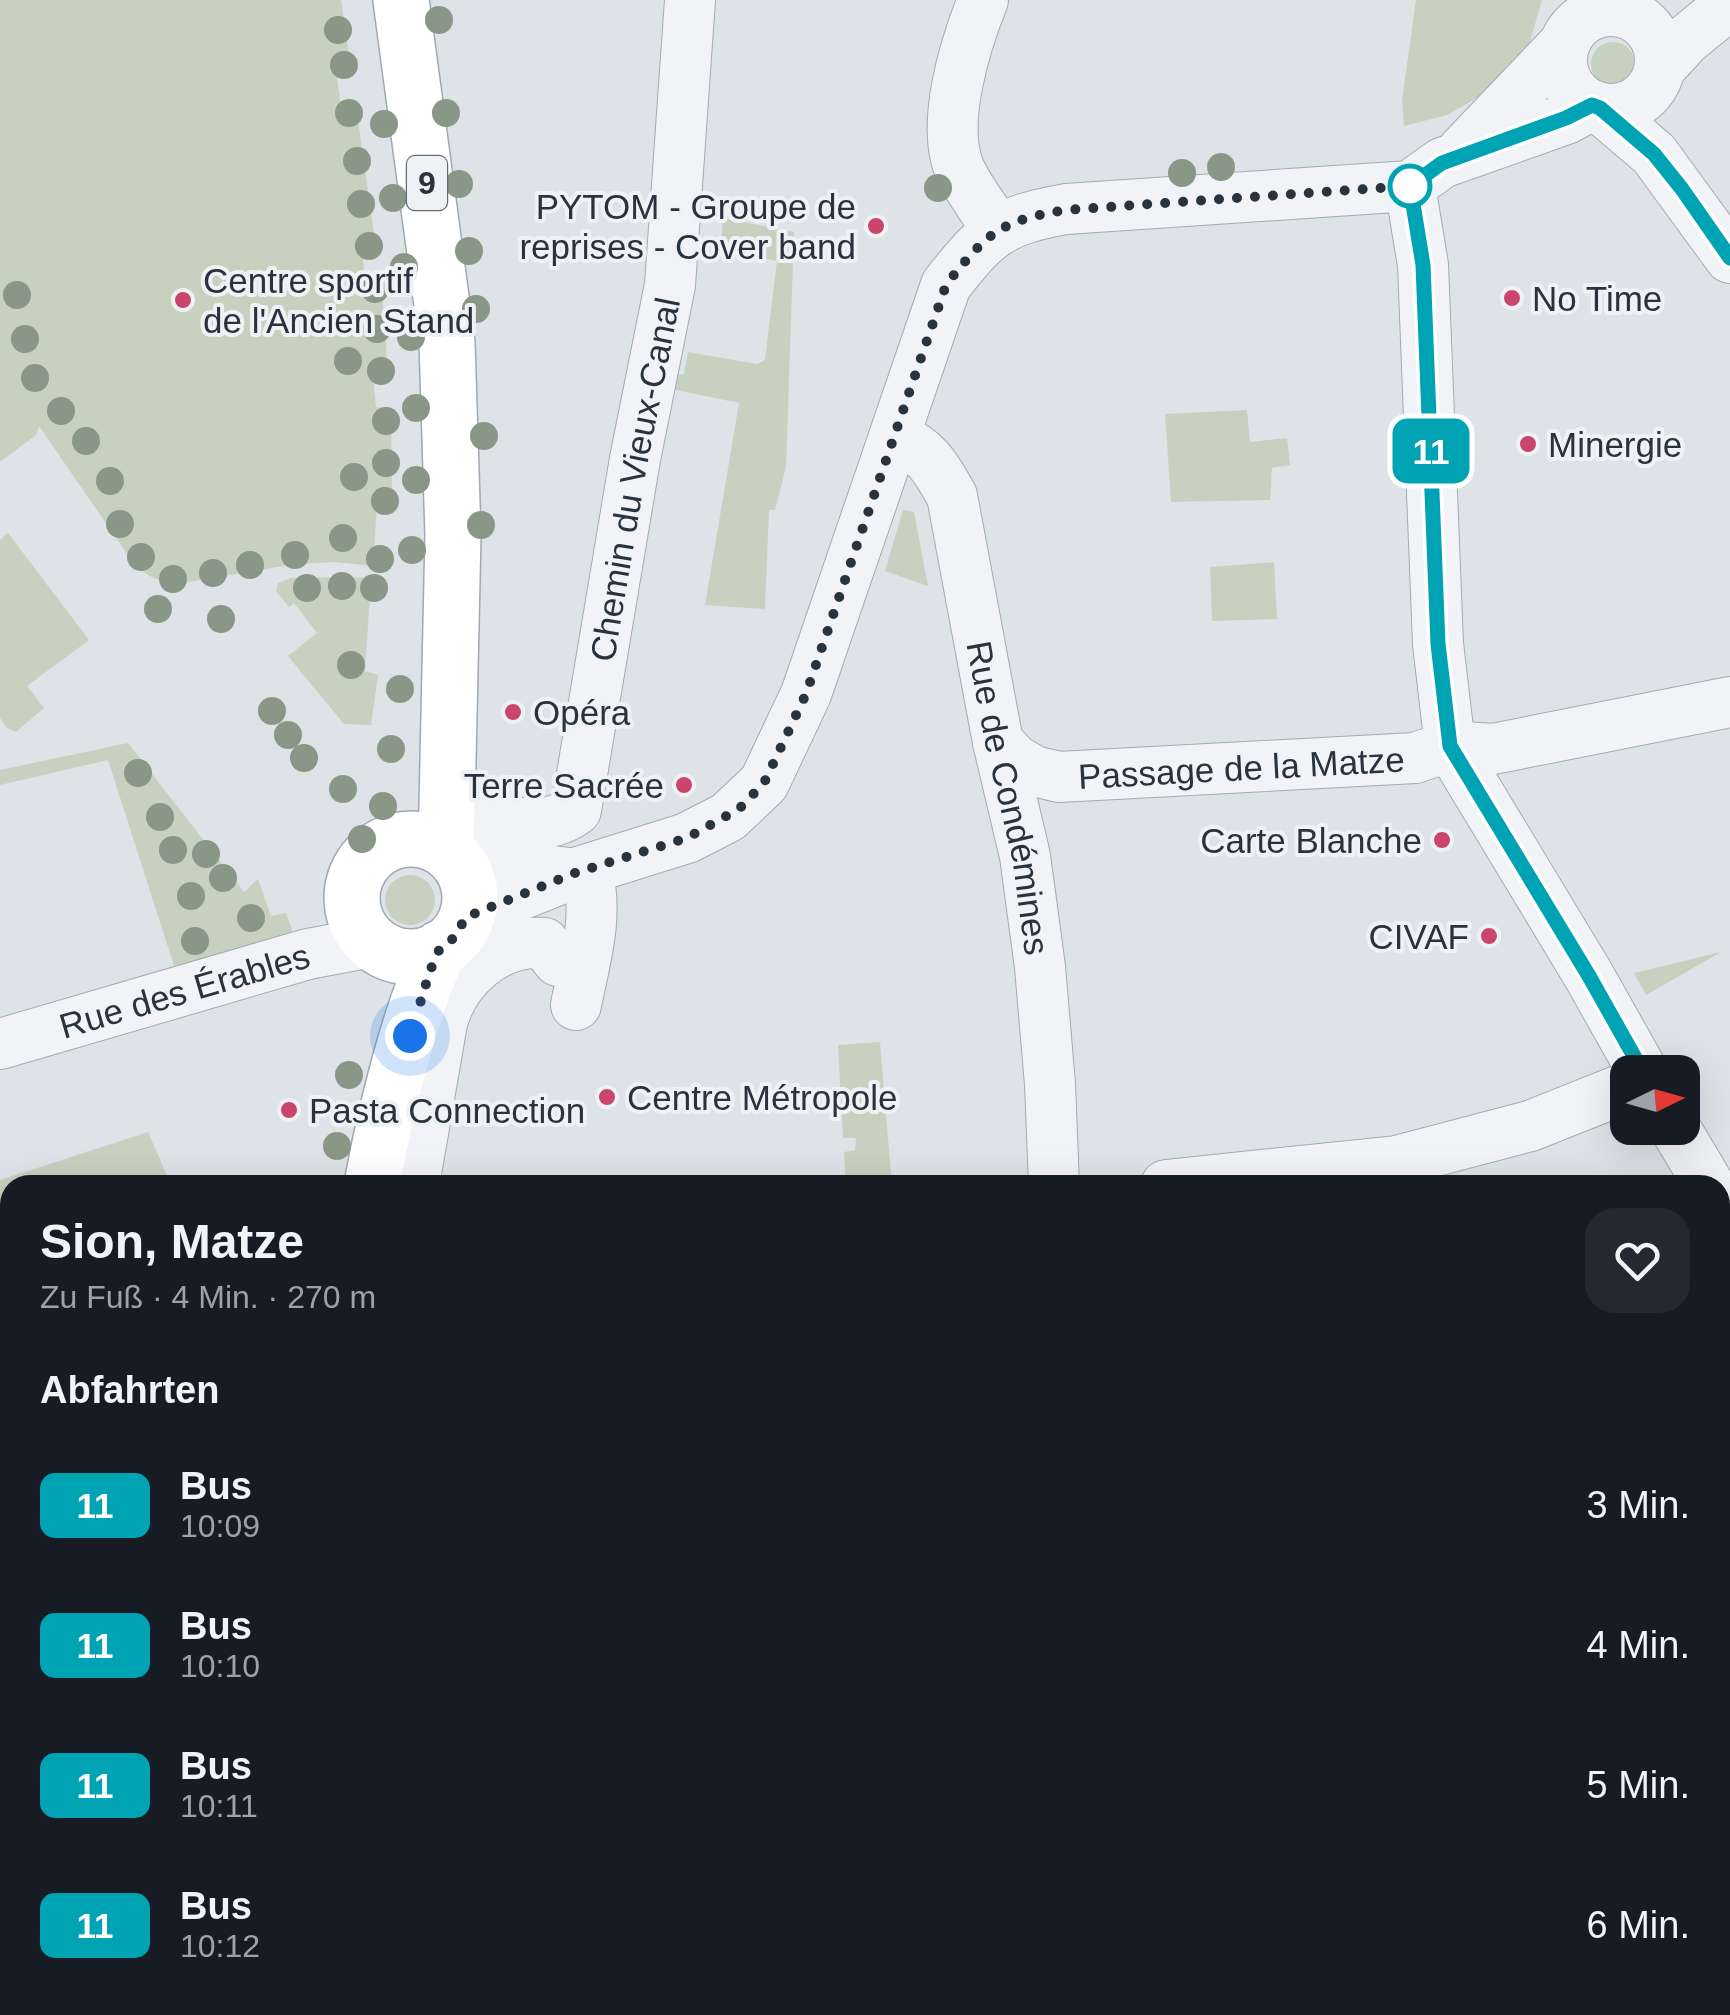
<!DOCTYPE html>
<html lang="de">
<head>
<meta charset="utf-8">
<style>
  body { margin:0; font-family:Arial,sans-serif; background:#242831; color:#f1f3f6; height:100vh; display:flex; flex-direction:column; font-size:38px; white-space:nowrap }
  * { box-sizing:border-box; margin:0 }
  p { font-size:32px; color:#9ea1a6 }
  .icon { flex:none; width:55px; height:55px; fill:none; stroke:currentColor; stroke-width:2; stroke-linecap:round; stroke-linejoin:round }
  .map { position:relative; flex:1; overflow:hidden }
  .details { position:absolute; left:0px; top:1175px; width:1730px; height:840px; display:flex; flex-direction:column; background:#171b24; border-radius:30px 30px 0 0; box-shadow:0 10px 40px #0002 }
  .details>* { flex:none }
  .badge { padding:0 20px; border-radius:15px; font-size:35px; line-height:65px }
  .needle { width:65px; rotate:85deg }
  .tools { position:absolute; left:1610px; top:1055px; display:grid; gap:20px }
  .tools a { display:grid; place-items:center; width:90px; height:90px; border-radius:20px; background:#171b24; box-shadow:0 10px 40px #0002; font-size:50px }
  .you { position:absolute; width:50px; height:50px; margin:-25px; border:8px solid #fff; border-radius:50%; background:#1a73e8; box-shadow:0 0 0 15px #1a73e833 }
  .map>.badge { position:absolute; translate:-50% -50%; box-shadow:0 0 0 5px #fff }
  h2 { padding:0 40px; font-size:38px; line-height:90px }
  .round { display:grid; place-items:center; flex:none; width:105px; height:105px; border-radius:30px; background:#242831 }
  .summary { display:flex; align-items:center; justify-content:space-between; height:170px; padding:0 40px }
  h1 { font-size:48px; font-weight:700; line-height:75px }
  ul { padding:0; list-style:none }
  li { display:flex; align-items:center; gap:30px; height:140px; padding:0 40px }
  li div { flex:1 }
  li b { display:block; font-size:38px }
  li em { font-style:normal }
  li .badge { min-width:110px; font-weight:700; text-align:center }
  .map>svg:first-child { display:block }
</style>
</head>
<body>
<div class="map">
<svg width="1730" height="2015" viewBox="0 0 1730 2015">
  <rect width="100%" height="100%" fill="#dee3e7"/>
  <g fill="#c7d1c0">
    <path d="M0 0H341L351 68 336 71 341 107 356 106 376 248 362 250 365 279H381L388 373 373 375 376 407 391 408 392 503 377 504 373 566 335 562 295 564 182 583 181 576 173 574 171 582C153 581 144 573 132 561L39 426 36 435 0 462Z"/>
    <polygon points="1416,0 1542,0 1521,73 1447,115 1404,126 1402,100"/>
    <circle cx="1613" cy="64" r="22"/>
    <polygon points="723,218 794,232 786,467 775,510 769,510 765,609 705,605 739,403 662,387 663,378 684,374 688,352 757,364 765,360 777,261 721,250"/>
    <polygon points="1247,410 1250,442 1287,438 1290,465 1272,468 1270,500 1171,502 1165,414"/>
    <polygon points="903,510 914,512 928,586 885,571"/>
    <polygon points="8,533 89,640 27,686 44,708 16,732 7,728 0,718 0,540"/>
    <polygon points="1274,562 1277,619 1212,621 1210,567"/>
    <polygon points="347,577 386,579 385,596 370,596 365,671 378,675 371,725 344,724 288,656 317,633 294,603 289,607 276,591 278,583 291,578"/>
    <polygon points="128,743 244,892 258,879 271,916 286,913 292,929 289,939 175,969 108,760 0,785 0,770"/>
    <circle cx="410" cy="900" r="25"/>
    <polygon points="1721,952 1646,995 1634,973"/>
    <polygon points="880,1042 892,1185 846,1185 844,1152 855,1150 856,1138 843,1138 838,1045"/>
    <polygon points="148,1132 171,1185 10,1185 10,1244 3,1246 0,1236 0,1180"/>
    <polygon points="1294,2005 1410,2005 1415,2015 1298,2015"/>
  </g>
  <g fill="none" stroke-linecap="round" stroke-linejoin="round">
    <defs>
      <g id="minor">
        <path d="M983 0C965 45 941 122 959 168 968 189 985 210 997 229"/>
        <circle cx="1611" cy="60" r="49"/>
        <polyline points="1660,68 1686,40 1730,4"/>
        <polyline points="1600,108 1654,154 1730,258"/>
        <polyline points="1463,150 1565,43"/>
        <polyline points="1410,186 1423,265 1438,644 1450,746 1589,976 1643,1072"/>
        <polyline points="1410,186 1442,163 1566,119 1592,105"/>
        <path id="s1" d="M896 438C927 450 936 468 952 496L998 742 1025 856 1040 967 1050 1084 1054 1185"/>
        <path id="s2" d="M998 742 1015 760 1034 771 1059 777 1415 758 1450 746 1493 749 1730 702"/>
        <path id="s3" d="M446 850 484 819C517 822 548 831 576 810L635 459 670 285 690 0"/>
        <polyline points="446,850 501,865 570,873"/>
        <path d="M465 917 575 873 687 838 728 817 764 783 806 694 946 285C987 233 999 221 1066 209L1410 186"/>
        <path d="M576 1005C585 959 599 917 587 870"/>
        <path id="s4" d="M0 1044 308 954 372 942"/>
        <polyline points="1675,1128 1709,1185"/>
        <path d="M406 1185 416 1173 442 1023C454 978 495 940 544 943L558 961"/>
        <polyline points="1166,1185 1397,1161 1530,1126 1628,1087"/>
        <polyline points="0,1556 10,1595"/>
        <polyline points="335,2005 351,2015"/>
        <polyline points="397,2005 401,2015"/>
        <polyline points="1254,2005 1258,2015"/>
        <polyline points="25,2015 52,2005"/>
        <polyline points="98,2015 98,2005"/>
      </g>
      <g id="major">
        <polyline points="401,0 447,342 453,535 446,850"/>
        <circle cx="411" cy="898" r="59"/>
        <path d="M372 1185C385 1113 409 1014 440 948"/>
        <polyline points="207,2005 208,2015"/>
        <polyline points="247,2005 271,2005"/>
      </g>
    </defs>
    <use href="#minor" stroke="#a4abb1" stroke-width="52"/>
    <use href="#major" stroke="#9ea9b3" stroke-width="58"/>
    <use href="#minor" stroke="#f1f3f6" stroke-width="50"/>
    <use href="#major" stroke="#fff" stroke-width="55"/>
  </g>
  <g fill="#889786">
    <circle cx="439" cy="20" r="14"/>
    <circle cx="338" cy="30" r="14"/>
    <circle cx="344" cy="65" r="14"/>
    <circle cx="349" cy="113" r="14"/>
    <circle cx="446" cy="113" r="14"/>
    <circle cx="384" cy="124" r="14"/>
    <circle cx="357" cy="161" r="14"/>
    <circle cx="1221" cy="167" r="14"/>
    <circle cx="1182" cy="173" r="14"/>
    <circle cx="459" cy="184" r="14"/>
    <circle cx="938" cy="188" r="14"/>
    <circle cx="393" cy="198" r="14"/>
    <circle cx="361" cy="204" r="14"/>
    <circle cx="369" cy="246" r="14"/>
    <circle cx="469" cy="251" r="14"/>
    <circle cx="404" cy="267" r="14"/>
    <circle cx="375" cy="289" r="14"/>
    <circle cx="17" cy="295" r="14"/>
    <circle cx="476" cy="309" r="14"/>
    <circle cx="377" cy="329" r="14"/>
    <circle cx="411" cy="337" r="14"/>
    <circle cx="25" cy="339" r="14"/>
    <circle cx="348" cy="361" r="14"/>
    <circle cx="381" cy="371" r="14"/>
    <circle cx="35" cy="378" r="14"/>
    <circle cx="416" cy="408" r="14"/>
    <circle cx="61" cy="411" r="14"/>
    <circle cx="386" cy="421" r="14"/>
    <circle cx="484" cy="436" r="14"/>
    <circle cx="86" cy="441" r="14"/>
    <circle cx="386" cy="463" r="14"/>
    <circle cx="354" cy="477" r="14"/>
    <circle cx="416" cy="480" r="14"/>
    <circle cx="110" cy="481" r="14"/>
    <circle cx="385" cy="501" r="14"/>
    <circle cx="120" cy="524" r="14"/>
    <circle cx="481" cy="525" r="14"/>
    <circle cx="343" cy="538" r="14"/>
    <circle cx="412" cy="550" r="14"/>
    <circle cx="295" cy="555" r="14"/>
    <circle cx="141" cy="557" r="14"/>
    <circle cx="380" cy="559" r="14"/>
    <circle cx="250" cy="565" r="14"/>
    <circle cx="213" cy="573" r="14"/>
    <circle cx="173" cy="579" r="14"/>
    <circle cx="342" cy="586" r="14"/>
    <circle cx="307" cy="588" r="14"/>
    <circle cx="374" cy="588" r="14"/>
    <circle cx="158" cy="609" r="14"/>
    <circle cx="221" cy="619" r="14"/>
    <circle cx="351" cy="665" r="14"/>
    <circle cx="400" cy="689" r="14"/>
    <circle cx="272" cy="711" r="14"/>
    <circle cx="288" cy="735" r="14"/>
    <circle cx="391" cy="749" r="14"/>
    <circle cx="304" cy="758" r="14"/>
    <circle cx="138" cy="773" r="14"/>
    <circle cx="343" cy="789" r="14"/>
    <circle cx="383" cy="806" r="14"/>
    <circle cx="160" cy="817" r="14"/>
    <circle cx="362" cy="839" r="14"/>
    <circle cx="173" cy="850" r="14"/>
    <circle cx="206" cy="854" r="14"/>
    <circle cx="223" cy="878" r="14"/>
    <circle cx="191" cy="896" r="14"/>
    <circle cx="251" cy="918" r="14"/>
    <circle cx="195" cy="941" r="14"/>
    <circle cx="349" cy="1075" r="14"/>
    <circle cx="337" cy="1146" r="14"/>
  </g>
  <g fill="none" stroke-linecap="round" stroke-linejoin="round">
    <defs>
      <polyline id="line" points="1643,1072 1589,976 1450,746 1438,644 1423,265 1410,186 1442,163 1566,118 1592,105 1600,108 1654,154 1682,189 1730,258"/>
    </defs>
    <use href="#line" stroke="#fff" stroke-width="22"/>
    <use href="#line" stroke="#00a3b4" stroke-width="15"/>
    <path stroke="#28333e" stroke-width="10" stroke-dasharray="0 18" d="M410 1036 430 971 440 948 454 938 466 917 575 873 687 838 739 809 764 783 806 694 946 285C987 233 999 221 1066 210L1410 186"/>
  </g>
  <circle fill="#fff" stroke="#00a3b4" stroke-width="5" cx="1410" cy="186" r="20"/>
  <g fill="#ca466e" stroke="#eef2f5" stroke-width="4">
    <circle cx="876" cy="226" r="10"/>
    <circle cx="1512" cy="298" r="10"/>
    <circle cx="183" cy="300" r="10"/>
    <circle cx="1528" cy="444" r="10"/>
    <circle cx="513" cy="712" r="10"/>
    <circle cx="684" cy="785" r="10"/>
    <circle cx="1442" cy="840" r="10"/>
    <circle cx="1489" cy="936" r="10"/>
    <circle cx="607" cy="1097" r="10"/>
    <circle cx="289" cy="1110" r="10"/>
  </g>
  <g text-anchor="middle" dominant-baseline="central" stroke-width="8" stroke-linejoin="round" paint-order="stroke">
    <rect fill="#eef2f5" stroke="#636c75" stroke-width="2.5" x="407" y="156" width="40" height="54" rx="8"/>
    <g font-size="32" font-weight="bold" fill="#28333e">
      <text x="427" y="183">9</text>
    </g>
    <g font-size="35" fill="#28333e" stroke="#eef2f5" text-anchor="start">
      <text x="856" y="206" text-anchor="end">PYTOM - Groupe de<tspan x="856" dy="40">reprises - Cover band</tspan></text>
      <text x="203" y="280">Centre sportif<tspan x="203" dy="40">de l'Ancien Stand</tspan></text>
      <text x="1532" y="298">No Time</text>
      <text x="1548" y="444">Minergie</text>
      <text x="533" y="712">Opéra</text>
      <text x="664" y="785" text-anchor="end">Terre Sacrée</text>
      <text x="1422" y="840" text-anchor="end">Carte Blanche</text>
      <text x="1469" y="936" text-anchor="end">CIVAF</text>
      <text x="627" y="1097">Centre Métropole</text>
      <text x="309" y="1110">Pasta Connection</text>
    </g>
    <g font-size="35" fill="#28333e" stroke="#eef2f5">
      <text stroke="none"><textPath href="#s3" startOffset="480">Chemin du Vieux-Canal</textPath></text>
      <text stroke="none"><textPath href="#s2" startOffset="255">Passage de la Matze</textPath></text>
      <text stroke="none"><textPath href="#s1" startOffset="390">Rue de Condémines</textPath></text>
      <text stroke="none"><textPath href="#s4" startOffset="192">Rue des Érables</textPath></text>
    </g>
  </g>
</svg>
<div class="tools">
<a><svg class="needle" viewBox="-14 -14 28 28"><path d="M0-13l5 13h-10z" fill="#e53935"/><path d="M0 13l5-13h-10z" fill="#9ea1a6"/></svg></a>
</div>
<div class="you" style="left:410px;top:1036px"></div>
<b class="badge" style="left:1431px;top:451px;background:#00a3b4;color:#fff">11</b>
<section class="details">
<div class="summary"><div><h1>Sion, Matze</h1><p>Zu Fuß · 4 Min. · 270 m</p></div><a class="round"><svg class="icon" aria-label="heart" viewBox="0 0 24 24"><path d="M12 20l-8-8c-3-5 5-10 8-4 3-6 11-1 8 4z"/></svg></a></div>
<h2>Abfahrten</h2>
<ul>
<li><span class="badge" style="background:#00a3b4;color:#fff">11</span><div><b>Bus</b><p>10:09</p></div><em>3 Min.</em></li>
<li><span class="badge" style="background:#00a3b4;color:#fff">11</span><div><b>Bus</b><p>10:10</p></div><em>4 Min.</em></li>
<li><span class="badge" style="background:#00a3b4;color:#fff">11</span><div><b>Bus</b><p>10:11</p></div><em>5 Min.</em></li>
<li><span class="badge" style="background:#00a3b4;color:#fff">11</span><div><b>Bus</b><p>10:12</p></div><em>6 Min.</em></li>
</ul>
</section>
</div>
</body>
</html>
